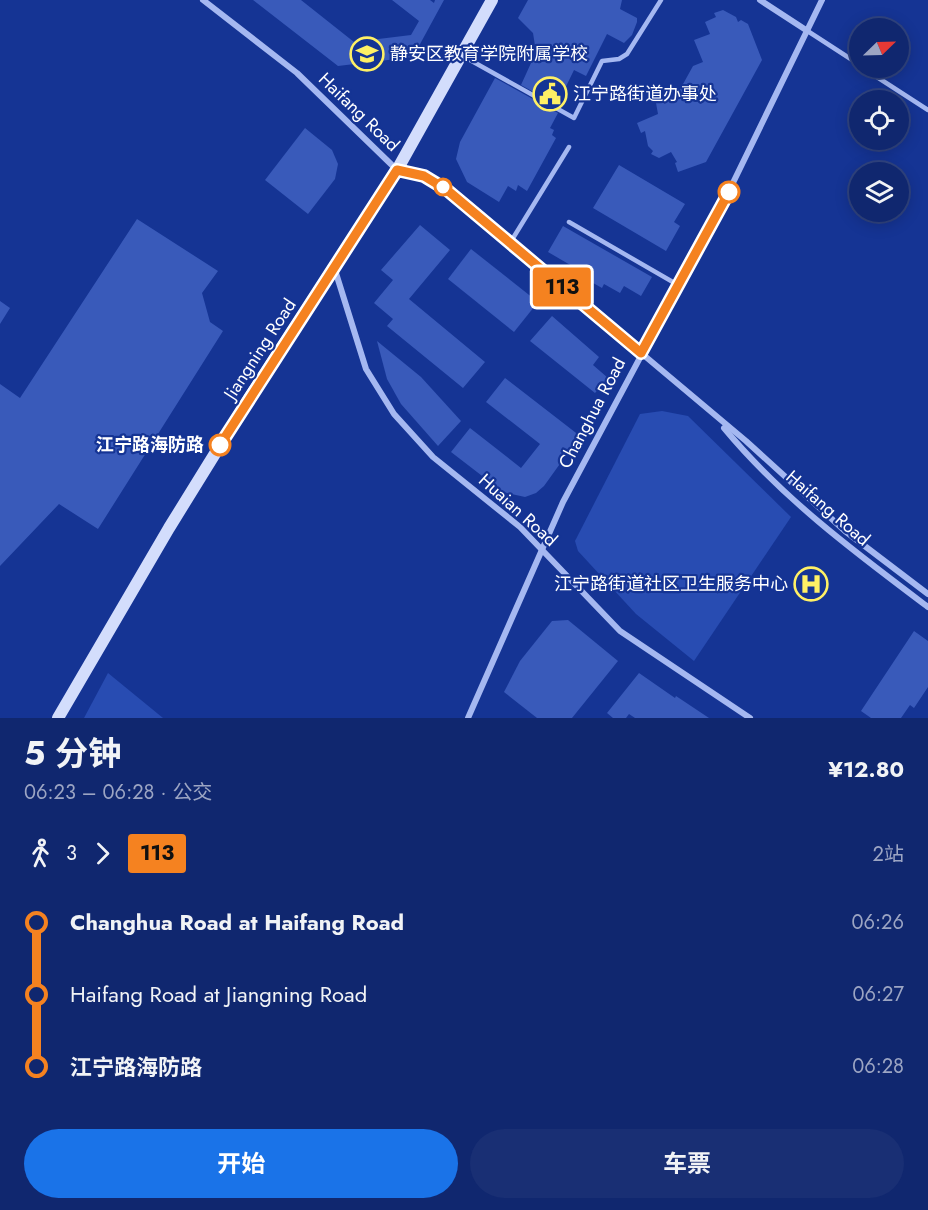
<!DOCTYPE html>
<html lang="zh">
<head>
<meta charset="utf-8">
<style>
  body { margin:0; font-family:Jost,"Noto Sans SC",sans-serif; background:#192f74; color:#f1f3f6; height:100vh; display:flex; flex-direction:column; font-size:22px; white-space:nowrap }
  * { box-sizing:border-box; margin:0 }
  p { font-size:20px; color:#9ca5c3 }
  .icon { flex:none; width:33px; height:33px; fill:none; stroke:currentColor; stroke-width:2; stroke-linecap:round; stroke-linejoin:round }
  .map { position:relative; height:718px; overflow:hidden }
  .panel { display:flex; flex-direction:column; background:#10276f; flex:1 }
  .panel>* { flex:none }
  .badge { padding:0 12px; border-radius:4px; font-size:21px; line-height:39px }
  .needle { width:39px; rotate:67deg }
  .controls { position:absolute; left:849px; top:18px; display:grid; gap:12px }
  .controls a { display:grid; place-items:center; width:60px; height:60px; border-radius:50%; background:#10276f; box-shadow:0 3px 15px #0003,0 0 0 2px #304482; font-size:30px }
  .map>.badge { position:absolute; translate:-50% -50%; box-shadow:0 0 0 3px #fff }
  .legs { display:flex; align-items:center; gap:9px; height:66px; padding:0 24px; font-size:20px }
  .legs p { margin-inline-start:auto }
  .headline { display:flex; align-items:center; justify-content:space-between; height:102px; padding:0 24px }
  h1 { font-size:33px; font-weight:700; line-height:45px }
  .primary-button { display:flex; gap:12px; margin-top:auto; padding:12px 24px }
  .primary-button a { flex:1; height:69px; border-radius:36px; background:#1a73e8; color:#fff; font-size:24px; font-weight:700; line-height:69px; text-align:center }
  .primary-button a+a { background:#192f74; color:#f1f3f6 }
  ul { padding:0 24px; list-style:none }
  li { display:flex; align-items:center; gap:21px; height:72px; font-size:22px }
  li i { display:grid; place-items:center; width:9px; height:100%; margin:0 8px; background:currentColor }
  li i::after { content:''; width:15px; height:15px; margin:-8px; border:4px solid; border-radius:50%; background:#10276f }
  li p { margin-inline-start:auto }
  li:first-child i { background:linear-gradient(#0000 50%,currentColor 0) }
  li:last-child i { background:linear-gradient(currentColor 50%,#0000 0) }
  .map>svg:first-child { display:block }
</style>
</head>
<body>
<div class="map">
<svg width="928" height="718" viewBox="0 0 928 718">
  <rect width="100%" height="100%" fill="#153494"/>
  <g fill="#284cb2">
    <polygon points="662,411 688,416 791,517 694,661 636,614 578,551 575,541 640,414"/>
    <polygon points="108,673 163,718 84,718"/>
  </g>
  <g fill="#395aba">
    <polygon points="253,0 301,0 354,42 411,35 419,21 392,0 430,0 434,3 435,0 444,0 413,57 338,66"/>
    <polygon points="528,0 622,0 620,9 637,18 637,22 632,35 624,43 607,34 586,76 574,70 557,105 521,85 536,52 533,33 518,18"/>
    <polygon points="723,10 736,17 738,22 741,20 748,24 762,60 706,162 678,172 675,163 677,162 671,152 659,158 651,154 653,151 648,146 645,131 641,133 637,123 658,114 656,103 677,95 693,66 703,62 694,40 710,34 705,22 716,17 714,13"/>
    <polygon points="495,78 558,113 550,128 554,130 552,135 556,138 527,191 518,185 516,191 508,186 499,202 467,182 456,159 460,142"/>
    <polygon points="305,128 332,150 338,164 335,179 308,214 265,180"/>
    <polygon points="619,165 685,204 674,222 680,226 666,251 593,208"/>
    <polygon points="137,219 218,271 202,293 210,322 223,331 98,529 59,504 0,566 0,384 20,398"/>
    <polygon points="420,225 450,250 409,299 485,362 463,388 387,326 393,319 374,303 393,280 381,270"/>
    <polygon points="563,226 652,277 641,296 624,286 620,293 604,284 602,288 570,270 572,266 548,252"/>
    <polygon points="471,249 538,302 514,332 448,279"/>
    <polygon points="0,301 10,308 0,324"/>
    <polygon points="552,316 599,357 593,365 608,378 595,393 530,341"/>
    <polygon points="377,341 421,377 461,421 438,446 401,404 387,379"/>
    <polygon points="505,378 580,436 544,486 536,493 525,497 503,492 451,452 470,428 521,468 540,444 486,402"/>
    <polygon points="568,620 618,661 572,718 537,718 504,692 520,661 552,621"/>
    <polygon points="914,631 928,641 928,687 914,708 910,705 901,718 871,718 861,711"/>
    <polygon points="639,673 675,698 676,696 709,718 635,718 629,714 626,718 613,718 607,713"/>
  </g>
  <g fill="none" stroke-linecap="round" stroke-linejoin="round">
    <g stroke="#a5b8f1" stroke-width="4.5">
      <polyline points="806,30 860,65"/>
      <polyline points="461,55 574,118 602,61 619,59 627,54 661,0"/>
      <polyline points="863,68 928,110"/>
      <polyline points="569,222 678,285"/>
      <polyline points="510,243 569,147"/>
    </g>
    <g stroke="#a5b8f1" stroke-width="6">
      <polyline points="203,0 297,73 397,170 425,176 447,190 746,441 845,531 928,594"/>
      <polyline points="760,0 806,30"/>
      <polyline points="335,270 366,369 394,414 433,457 520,527 620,631 750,718"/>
      <path d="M724 428C782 498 856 553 928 607"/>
      <polyline points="468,718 563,502 729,191 822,0"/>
    </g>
    <polyline stroke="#d3ddfc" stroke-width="12" points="58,718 169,528 250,397 397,170 492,0"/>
  </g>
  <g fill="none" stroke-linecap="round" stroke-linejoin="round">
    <defs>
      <polyline id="line-1" points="220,445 397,170 424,176 447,190 641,353 729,192"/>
    </defs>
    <use href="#line-1" stroke="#fff" stroke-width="14"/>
    <use href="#line-1" stroke="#f58220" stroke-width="9"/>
  </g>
  <defs>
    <symbol id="school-ring" viewBox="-11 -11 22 22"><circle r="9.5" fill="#153494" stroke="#fff065" stroke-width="1.5"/><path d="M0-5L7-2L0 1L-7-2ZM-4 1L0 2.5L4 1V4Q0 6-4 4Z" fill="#fff065"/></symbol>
    <symbol id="civic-ring" viewBox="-11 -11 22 22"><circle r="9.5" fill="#153494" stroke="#fff065" stroke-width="1.5"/><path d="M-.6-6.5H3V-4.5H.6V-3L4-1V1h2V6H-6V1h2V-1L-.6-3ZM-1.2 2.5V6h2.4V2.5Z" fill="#fff065"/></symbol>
    <symbol id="hospital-ring" viewBox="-11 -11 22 22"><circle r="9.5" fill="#153494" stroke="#fff065" stroke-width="1.5"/><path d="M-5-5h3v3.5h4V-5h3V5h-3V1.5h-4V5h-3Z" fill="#fff065"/></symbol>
  </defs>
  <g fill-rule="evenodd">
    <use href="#school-ring" x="348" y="35" width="38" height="38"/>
    <use href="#civic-ring" x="531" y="75" width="38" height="38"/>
    <use href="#hospital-ring" x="792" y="565" width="38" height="38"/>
  </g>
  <g fill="#fff" stroke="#f58220" stroke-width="3">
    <circle cx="443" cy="187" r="8"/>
    <circle cx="729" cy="192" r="10"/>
    <circle cx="220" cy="445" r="10"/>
  </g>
  <g text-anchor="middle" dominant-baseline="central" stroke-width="4.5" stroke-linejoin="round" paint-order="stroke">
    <g font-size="18" fill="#fff" stroke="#153494" text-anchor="start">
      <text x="390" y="54">静安区教育学院附属学校</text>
      <text x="573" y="94">江宁路街道办事处</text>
      <text x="788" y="584" text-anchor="end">江宁路街道社区卫生服务中心</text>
    </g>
    <g font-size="18" fill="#fff" stroke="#153494">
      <text transform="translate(359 112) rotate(44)">Haifang Road</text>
      <text transform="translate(260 349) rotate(-57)">Jiangning Road</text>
      <text transform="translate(592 413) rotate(-62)">Changhua Road</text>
      <text transform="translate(828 508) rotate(41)">Haifang Road</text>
      <text transform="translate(518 510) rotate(42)">Huaian Road</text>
    </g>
    <g font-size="18" font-weight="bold" fill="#fff" stroke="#153494" text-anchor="end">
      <text x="204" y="445">江宁路海防路</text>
    </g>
  </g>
</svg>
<div class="controls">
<a><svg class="needle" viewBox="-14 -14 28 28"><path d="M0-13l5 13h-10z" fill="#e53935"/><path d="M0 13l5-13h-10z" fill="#9ca5c3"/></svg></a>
<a><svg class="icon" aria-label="locate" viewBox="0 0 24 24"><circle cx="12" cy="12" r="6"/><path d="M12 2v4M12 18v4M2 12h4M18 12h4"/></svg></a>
<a><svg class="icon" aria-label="layers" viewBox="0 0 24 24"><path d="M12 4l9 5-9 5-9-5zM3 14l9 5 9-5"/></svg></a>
</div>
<b class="badge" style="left:562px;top:287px;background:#f58220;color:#111">113</b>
</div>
<section class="panel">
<div class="headline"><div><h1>5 分钟</h1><p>06:23 – 06:28 · 公交</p></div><b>¥12.80</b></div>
<div class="legs"><svg class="icon" aria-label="walk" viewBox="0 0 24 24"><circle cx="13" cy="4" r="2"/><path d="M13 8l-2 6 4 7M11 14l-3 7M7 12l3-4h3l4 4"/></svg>3<svg class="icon" aria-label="forward" viewBox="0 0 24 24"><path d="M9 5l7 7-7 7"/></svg><b class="badge" style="background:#f58220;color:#111">113</b><p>2站</p></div>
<ul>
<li><i style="color:#f58220"></i><b>Changhua Road at Haifang Road</b><p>06:26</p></li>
<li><i style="color:#f58220"></i><span>Haifang Road at Jiangning Road</span><p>06:27</p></li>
<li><i style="color:#f58220"></i><b>江宁路海防路</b><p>06:28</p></li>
</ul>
<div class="primary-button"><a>开始</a><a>车票</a></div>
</section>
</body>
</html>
